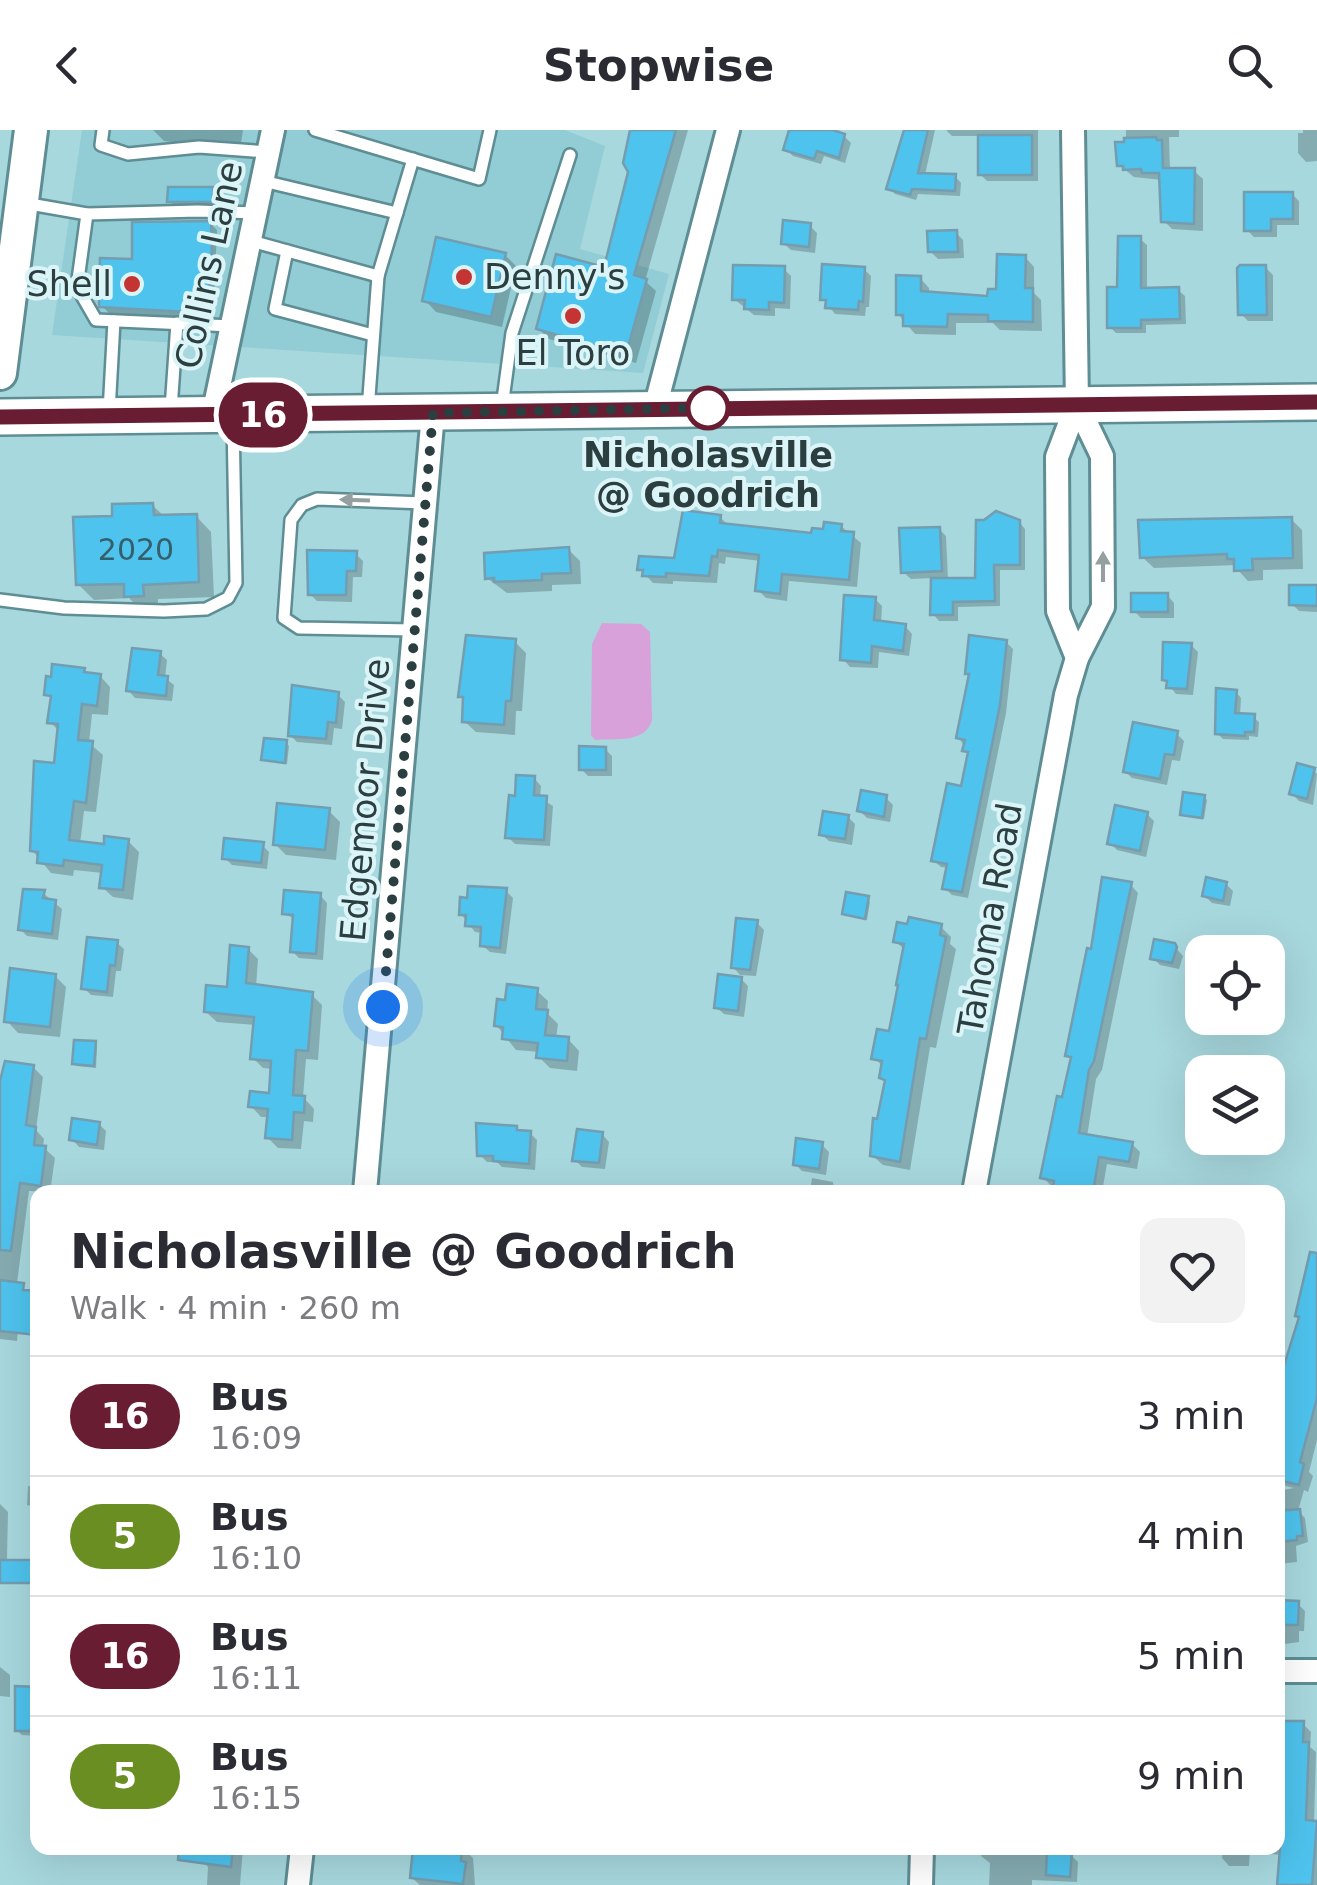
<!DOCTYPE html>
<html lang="en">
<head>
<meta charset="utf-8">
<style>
  body { margin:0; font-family:"DejaVu Sans",sans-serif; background:#f2f2f3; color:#2b2b33; height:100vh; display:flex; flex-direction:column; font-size:38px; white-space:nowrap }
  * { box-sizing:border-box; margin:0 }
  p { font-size:32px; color:#7c7c81 }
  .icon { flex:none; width:55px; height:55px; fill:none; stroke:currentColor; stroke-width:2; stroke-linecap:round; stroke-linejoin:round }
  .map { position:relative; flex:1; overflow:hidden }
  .sheet { position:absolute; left:30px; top:1055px; width:1255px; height:670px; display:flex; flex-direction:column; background:#fff; border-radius:20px; box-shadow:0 10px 40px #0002 }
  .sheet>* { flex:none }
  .badge { padding:0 20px; border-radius:32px; font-size:35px; line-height:65px }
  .buttons { position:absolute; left:1185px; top:805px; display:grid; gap:20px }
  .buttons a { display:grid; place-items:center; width:100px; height:100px; border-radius:20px; background:#fff; box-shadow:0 10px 40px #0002; font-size:50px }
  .you { position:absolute; width:50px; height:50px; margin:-25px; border:8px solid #fff; border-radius:50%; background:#1a73e8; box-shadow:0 0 0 15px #1a73e833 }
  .map>.badge { position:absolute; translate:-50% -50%; box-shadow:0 0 0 5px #fff }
  .round { display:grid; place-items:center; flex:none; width:105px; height:105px; border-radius:20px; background:#f2f2f3 }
  .overview { display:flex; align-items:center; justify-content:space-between; height:170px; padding:0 40px }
  h1 { font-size:48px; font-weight:600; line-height:75px }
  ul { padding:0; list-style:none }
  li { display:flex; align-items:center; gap:30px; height:120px; padding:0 40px; border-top:2px solid #e1e1e2 }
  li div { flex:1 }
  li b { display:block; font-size:38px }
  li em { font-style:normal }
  li .badge { min-width:110px; font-weight:700; text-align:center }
  header { display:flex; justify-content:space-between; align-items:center; height:130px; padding:0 40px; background:#fff; font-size:45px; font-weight:600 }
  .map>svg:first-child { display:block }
</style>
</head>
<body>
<header><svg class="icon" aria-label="back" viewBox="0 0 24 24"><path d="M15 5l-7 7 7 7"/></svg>Stopwise<svg class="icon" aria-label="search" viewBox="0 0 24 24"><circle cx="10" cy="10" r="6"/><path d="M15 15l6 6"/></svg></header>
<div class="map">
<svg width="1317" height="1755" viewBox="0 0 1317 1755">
  <rect width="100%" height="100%" fill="#a7d8de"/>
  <polygon fill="#92ccd4" points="82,0 565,0 605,16 580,119 669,144 643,243 52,205"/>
  <path fill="#d9a1d9" d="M602 493 641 494 650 502 652 590C645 614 616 608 595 610L591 605 592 514Z"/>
  <g fill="#0003">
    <polygon points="153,0 243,0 240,20 164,11"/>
    <polygon points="631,0 688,0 645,151 656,161 636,233 549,209 538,198 606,140 631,42"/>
    <polygon points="791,0 832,0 844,6 851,13 845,33 824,26 821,34 793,26 786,19"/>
    <polygon points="906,0 935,0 925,45 955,46 961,53 960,66 918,64 916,70 895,64 889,58"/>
    <polygon points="946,0 1038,0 1038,51 987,51 980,44 980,6 952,6"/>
    <polygon points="1126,0 1179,0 1179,7 1169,7 1170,40 1194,41 1203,49 1203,101 1172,99 1164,91 1162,50 1134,47 1119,35 1126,14"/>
    <polygon points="1303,0 1317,0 1317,46 1317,31 1306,32 1298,23 1298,3 1303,3"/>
    <polygon points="212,60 219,67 219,78 177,79 170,71"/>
    <polygon points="1292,64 1299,71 1299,95 1277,95 1277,107 1254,107 1247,100"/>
    <polygon points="210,93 217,100 213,189 109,183 102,176 134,132"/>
    <polygon points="810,96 817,103 815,123 791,120 783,113"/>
    <polygon points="956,103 963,110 964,128 938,129 930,121"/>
    <polygon points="1140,109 1147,115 1147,161 1178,160 1185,166 1186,194 1146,195 1146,203 1116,203 1110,197 1120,160"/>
    <polygon points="505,125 516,136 502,197 436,182 425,170"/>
    <polygon points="1025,127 1034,137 1034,163 1041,170 1042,201 1000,200 993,193 956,193 956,205 915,204 898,184 920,148 929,158 929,164 990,169"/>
    <polygon points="1266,138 1273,145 1273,191 1248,191 1241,184"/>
    <polygon points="784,139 791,146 790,179 775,178 775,186 754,185 734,169"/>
    <polygon points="864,139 871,146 869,177 866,177 865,186 835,184 823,169"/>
    <polygon points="152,375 165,387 196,386 211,402 214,467 158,469 158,480 142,481 129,468 94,470 78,454 114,388"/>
    <polygon points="720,387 729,396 813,406 841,396 861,413 857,457 789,451 787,471 766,468 758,460 761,431 726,427 725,434 719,433 717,453 673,451 673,454 653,453 640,439 676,431"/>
    <polygon points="1291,389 1302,400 1303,439 1263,440 1263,450 1248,451 1237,439 1237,435 1154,438 1142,427"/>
    <polygon points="1019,392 1025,399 1025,440 1000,440 1000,476 958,477 958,491 939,491 933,484 933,448 911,449 903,442 939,399 946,406 948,450 978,450"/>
    <polygon points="568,419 580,431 581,454 552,455 552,461 507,463 487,448"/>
    <polygon points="356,424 363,431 362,447 353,447 352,472 317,471 310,464"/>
    <polygon points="1317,458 1317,482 1299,481 1292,474"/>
    <polygon points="1167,465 1174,473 1174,488 1141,488 1134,481"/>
    <polygon points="875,469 882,476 881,493 905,496 912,504 909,526 879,522 878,538 850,537 843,529"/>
    <polygon points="515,512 526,523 522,581 516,581 515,605 476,602 464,591 466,571 460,566"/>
    <polygon points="1006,512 1013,519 1006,583 968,768 952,765 945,758 949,738 941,737 933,730 963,659 970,625 959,608 971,547 968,543"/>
    <polygon points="1191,515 1198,522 1193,565 1176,564 1164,549"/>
    <polygon points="159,523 167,530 165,548 174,555 172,571 135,568 128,560"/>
    <polygon points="83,540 88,545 100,546 110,557 108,585 92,584 89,613 103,625 96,682 84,681 80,714 106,717 128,711 139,722 133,770 113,767 102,757 103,743 74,740 73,746 51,743 32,720 56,636 60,602 50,592 53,570 47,564"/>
    <polygon points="1236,562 1241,568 1240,586 1253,587 1259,592 1258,607 1249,606 1249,610 1223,609 1217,603"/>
    <polygon points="338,565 345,572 342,599 334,598 332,615 297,612 290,605"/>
    <polygon points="1177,604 1184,611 1180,631 1172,630 1167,655 1132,648 1125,641"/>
    <polygon points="286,613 289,616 287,634 264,629"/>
    <polygon points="605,619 612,626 612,646 588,646 581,639"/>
    <polygon points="1313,640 1317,644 1313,675 1299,671 1292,664"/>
    <polygon points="534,648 541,656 540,668 553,676 550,716 515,714 508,707 517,669"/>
    <polygon points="1204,667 1207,670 1204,689 1183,684"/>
    <polygon points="886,668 893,675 890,692 867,688 860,681"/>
    <polygon points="328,680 340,692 336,730 286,725 275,714"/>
    <polygon points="1147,684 1154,691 1146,727 1117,720 1110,713"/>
    <polygon points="848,687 855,694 852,715 829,711 821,704"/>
    <polygon points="262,715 269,722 267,739 232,735 225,728"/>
    <polygon points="1130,754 1138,763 1102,940 1096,949 1087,1007 1132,1014 1140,1022 1137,1039 1107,1034 1102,1062 1050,1062 1051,1056 1043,1047 1064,970 1073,930 1068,925 1093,822"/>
    <polygon points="1226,754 1233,761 1230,776 1212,773 1205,766"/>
    <polygon points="506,761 513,768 506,824 490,822 482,815 483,803 475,802 461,784"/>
    <polygon points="43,763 62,779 58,810 27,806 20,799"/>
    <polygon points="320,765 327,773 323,830 299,828 292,821 295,790 285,783"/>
    <polygon points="867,769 870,772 867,790 845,783"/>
    <polygon points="757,793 764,800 756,846 740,845 733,837"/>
    <polygon points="941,797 951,807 950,814 956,819 936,918 930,917 910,1040 883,1035 872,1025 887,953 882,948 884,937 874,928 891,904 905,820 895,811"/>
    <polygon points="116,812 124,819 121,841 116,841 113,867 91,865 84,858"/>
    <polygon points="1174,816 1183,826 1179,839 1160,835 1153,828"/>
    <polygon points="248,819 258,829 256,857 312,865 322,875 318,930 306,929 303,967 314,979 313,992 304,991 301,1019 278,1018 268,1008 269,987 261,987 251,976 271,966 273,939 263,938 253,928 256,895 217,892 206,882 229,860"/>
    <polygon points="55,846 66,857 60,907 18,903 7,891"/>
    <polygon points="741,849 748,856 744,887 724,884 716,877"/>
    <polygon points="536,860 548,871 547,883 558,894 556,908 568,909 579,921 577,941 550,938 539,927 540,922 516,920 497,896"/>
    <polygon points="94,914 97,917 96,938 77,936 74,933"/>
    <polygon points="33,937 43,947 36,1000 44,1009 43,1017 55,1028 50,1062 29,1061 17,1153 32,1165 20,1179 17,1211 0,1209 0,954"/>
    <polygon points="99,994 106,1001 104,1020 79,1017 72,1009"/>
    <polygon points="516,998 521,1003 530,1003 537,1010 535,1040 502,1037 497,1032 487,1032 480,1025"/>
    <polygon points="602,1004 609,1012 605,1039 582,1037 575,1030"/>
    <polygon points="822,1015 829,1022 826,1045 802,1041 795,1034"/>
    <polygon points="812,1048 833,1052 834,1062 810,1062"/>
    <polygon points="1317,1157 1317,1310 1309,1342 1313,1346 1308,1362 1304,1360 1298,1381 1305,1388 1308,1412 1296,1416 1297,1432 1278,1434 1278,1361 1294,1358 1278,1354 1278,1263 1301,1188"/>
    <polygon points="28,1356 38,1357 38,1378 27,1375"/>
    <polygon points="0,1374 8,1382 7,1430 0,1430"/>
    <polygon points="1278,1473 1298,1474 1305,1481 1304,1501 1299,1501 1299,1512 1278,1515"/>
    <polygon points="0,1537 10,1545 10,1567 0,1566"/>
    <polygon points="38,1559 38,1606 22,1605 16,1600"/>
    <polygon points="1278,1593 1303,1594 1311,1602 1310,1617 1316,1622 1314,1693 1317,1694 1317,1755 1280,1755 1282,1725 1260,1723 1254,1718 1278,1718"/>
    <polygon points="204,1718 243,1718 240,1755 207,1755 208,1737 203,1731"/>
    <polygon points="416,1718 462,1718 473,1728 475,1755 420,1755 412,1748"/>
    <polygon points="982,1718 1027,1718 1026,1722 1071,1725 1078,1732 1077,1752 1032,1750 1032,1755 989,1755 990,1733 981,1726"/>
    <polygon points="1223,1718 1250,1718 1249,1736 1229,1736 1222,1728"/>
  </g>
  <g fill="#4ec3ee" stroke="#749daf" stroke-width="2.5">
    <polygon points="630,0 676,0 634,145 647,149 626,224 536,199 556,124 604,137 628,42 623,33"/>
    <polygon points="789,0 833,0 845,4 839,28 817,21 814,29 783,20"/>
    <polygon points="904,0 928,0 918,43 956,44 955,61 912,59 910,65 886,59"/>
    <rect x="978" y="5" width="54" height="40"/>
    <polygon points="1156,7 1157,10 1162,10 1163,38 1195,38 1194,94 1161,92 1159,43 1142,43 1141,39 1123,40 1123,36 1117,36 1115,12 1124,12 1124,8"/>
    <polygon points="168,57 213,57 213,72 167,72"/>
    <polygon points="1244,62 1293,62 1293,89 1271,89 1271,101 1244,101"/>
    <polygon points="783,90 811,93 809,117 781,114"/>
    <polygon points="211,91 212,135 207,183 99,177 100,128 132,129 132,92"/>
    <polygon points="957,100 958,122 928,122 927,101"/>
    <polygon points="1118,106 1141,106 1141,158 1179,157 1180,189 1141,190 1141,198 1107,198 1107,157 1117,157"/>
    <polygon points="436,107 506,123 491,187 422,171"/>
    <polygon points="997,124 1026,125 1025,158 1033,158 1033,192 988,191 988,185 948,184 947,197 903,196 903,185 896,185 896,145 921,146 921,161 987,166 988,159 996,159"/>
    <polygon points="822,134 865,137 863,172 859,171 858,180 825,178 826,170 820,170"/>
    <polygon points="733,135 785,136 784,173 769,172 769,180 744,179 745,170 732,170"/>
    <polygon points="1240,135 1266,135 1267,185 1238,185 1237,138"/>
    <polygon points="153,373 154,385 197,384 199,452 143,455 144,466 124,467 124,454 76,455 73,387 112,386 112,374"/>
    <polygon points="683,380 721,385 720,393 811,403 812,398 823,399 824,392 842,394 841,401 854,402 849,450 782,444 780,464 755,461 759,425 718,420 717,427 712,426 709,446 666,443 666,447 642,446 643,440 637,440 639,426 674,428"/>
    <polygon points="996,381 1020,390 1020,435 994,435 995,471 953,472 953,485 930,485 931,448 975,448 976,390 984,390"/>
    <polygon points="1292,387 1293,428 1252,429 1253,440 1234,441 1234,429 1227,429 1227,424 1140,428 1138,390"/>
    <polygon points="940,397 942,441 901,443 899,398"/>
    <polygon points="569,417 571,443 542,444 542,450 494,452 494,448 485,449 484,423"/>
    <polygon points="307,420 357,421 356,441 347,441 346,465 308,465"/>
    <polygon points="1289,455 1317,455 1317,476 1289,475"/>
    <rect x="1131" y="463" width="37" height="19"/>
    <polygon points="844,465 876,467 874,490 906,494 903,521 872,516 871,533 840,530"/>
    <polygon points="466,505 516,509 511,571 506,571 504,595 462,592 463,567 458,567"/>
    <polygon points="969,505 1007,510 1000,575 962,762 942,759 947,734 931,731 947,653 961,656 968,622 962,621 965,610 956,608 969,544 965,544"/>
    <polygon points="1163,512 1192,513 1187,559 1166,558 1167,551 1162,550"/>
    <polygon points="132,518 161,521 158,545 168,546 166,566 126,561"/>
    <polygon points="52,534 85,538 84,542 101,544 97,576 82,574 78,610 93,611 86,673 74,671 69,710 104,714 104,706 129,709 123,760 99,758 102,735 64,730 63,736 37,733 38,722 30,721 34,631 54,633 58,594 47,593 51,566 44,565 46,546 51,547"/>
    <polygon points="292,555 339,562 336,593 328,592 326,609 288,606"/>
    <polygon points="1216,558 1237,560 1235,583 1255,584 1254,602 1245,602 1245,606 1215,604"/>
    <polygon points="1133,592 1178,601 1174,625 1165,624 1160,649 1123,642"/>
    <polygon points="264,608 287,610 285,633 261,630"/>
    <polygon points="579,616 606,617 606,640 579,640"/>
    <polygon points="1297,633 1315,638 1307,669 1289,664"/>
    <polygon points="516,645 535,646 534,665 547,666 544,710 505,708 509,665 515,666"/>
    <polygon points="861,660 887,665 884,687 857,681"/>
    <polygon points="1183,662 1205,665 1202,688 1180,685"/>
    <polygon points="277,673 330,678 325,720 273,715"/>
    <polygon points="1115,675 1148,682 1140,721 1107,714"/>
    <polygon points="823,681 849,685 845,709 819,705"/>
    <polygon points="224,708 264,712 261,733 222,729"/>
    <polygon points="1102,747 1132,752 1094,931 1089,940 1079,1003 1133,1012 1129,1032 1099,1027 1093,1062 1052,1062 1054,1051 1040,1048 1057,966 1062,967 1071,927 1065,926 1087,818 1091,819"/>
    <polygon points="1206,747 1227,752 1223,771 1202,766"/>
    <polygon points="468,756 507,758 500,818 480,816 481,797 465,796 466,785 459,785 460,767 467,768"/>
    <polygon points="23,759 45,760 43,768 56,770 52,804 18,800"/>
    <polygon points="284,760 321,763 316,824 290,822 293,785 282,784"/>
    <polygon points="846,762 869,766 865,789 842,784"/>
    <polygon points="909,787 942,794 940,805 946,807 926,909 920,908 900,1032 870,1026 873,988 877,989 885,950 879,948 882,931 871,929 877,899 889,901 898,855 896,855 904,814 893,812 897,792 907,794"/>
    <polygon points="736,788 758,790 750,840 731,838"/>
    <polygon points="87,807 118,810 115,836 110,835 107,862 81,859"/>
    <polygon points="1154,809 1175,813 1177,817 1172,833 1150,829"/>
    <polygon points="230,815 249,817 246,853 313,862 308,921 296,920 293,965 305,966 304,983 294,982 292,1010 265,1008 268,979 248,977 250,961 269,963 271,931 250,929 254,887 204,882 206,855 227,857"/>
    <polygon points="10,838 56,844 50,897 4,892"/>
    <polygon points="718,844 742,847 738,881 714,878"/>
    <polygon points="507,854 538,858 536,879 548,880 545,905 569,907 567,931 536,928 538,913 502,909 503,897 494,896 497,869 505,870"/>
    <polygon points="74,910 96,911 94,936 72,934"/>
    <polygon points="5,931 34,935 26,995 36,997 34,1015 46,1016 41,1056 20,1053 11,1121 0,1120 0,951"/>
    <polygon points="72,988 100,992 97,1015 69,1010"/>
    <polygon points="476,993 517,996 517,1000 531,1001 529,1034 493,1031 493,1026 477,1026"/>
    <polygon points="577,999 603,1002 599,1033 572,1031"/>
    <polygon points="796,1008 823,1012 819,1039 793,1035"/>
    <polygon points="1310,1122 1317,1123 1317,1268 1300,1332 1304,1334 1299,1355 1278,1350 1278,1255 1299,1187 1295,1186"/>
    <polygon points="0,1150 24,1153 23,1160 38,1161 38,1205 0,1201"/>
    <polygon points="1300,1379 1303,1406 1297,1406 1297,1410 1278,1412 1278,1381"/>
    <rect x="0" y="1430" width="38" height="23"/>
    <polygon points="1278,1470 1299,1471 1298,1495 1278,1495"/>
    <polygon points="15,1556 38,1557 38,1601 15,1601"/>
    <polygon points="1278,1591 1304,1591 1303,1612 1309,1612 1306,1690 1317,1691 1312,1755 1277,1755 1280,1718"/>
    <polygon points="179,1718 233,1718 231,1737 178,1730"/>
    <polygon points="413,1718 462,1718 461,1731 466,1732 463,1754 410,1748"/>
    <polygon points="1047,1721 1072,1722 1070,1747 1046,1745"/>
  </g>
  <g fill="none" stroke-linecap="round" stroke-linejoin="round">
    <defs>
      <g id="lane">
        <polyline points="103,0 101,15 128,24 199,17 268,22"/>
        <polyline points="315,0 479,49 490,0"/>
        <polyline points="263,51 397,83"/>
        <polyline points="24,73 87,84 77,157 96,190 232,196"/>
        <polyline points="87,84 198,81 256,83"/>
        <polyline points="251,111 378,146"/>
        <polyline points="287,121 275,179 373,205"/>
        <polyline points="502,277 512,203 570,25"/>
        <polyline points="171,279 177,193"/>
        <polyline points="368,280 378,146 413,29"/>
        <polyline points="109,282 114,191"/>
        <polyline points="0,470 64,478 164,481 206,479 228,468 236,453 233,290"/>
        <polyline points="414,500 299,498 284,488 291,390 302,375 317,369 425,373"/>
      </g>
      <g id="street">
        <polyline points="1073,0 1077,274 1057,327 1058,481 1077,528"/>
        <polyline points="655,278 728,0"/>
        <polyline points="213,285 273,0"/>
        <polyline points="365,1062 433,283"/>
        <polyline points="974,1062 1066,565 1077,528 1103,477 1102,326 1077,274"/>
        <polyline points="1278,1541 1317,1541"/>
        <polyline points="298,1755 302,1718"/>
        <polyline points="921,1755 922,1718"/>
      </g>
      <polyline id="secondary" points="0,243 31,0"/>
      <polyline id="primary" points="0,287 1317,272"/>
    </defs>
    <use href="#lane" stroke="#5e8d93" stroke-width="16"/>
    <use href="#street" stroke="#5e8d93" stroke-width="28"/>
    <use href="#secondary" stroke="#5e8d93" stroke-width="38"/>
    <use href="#primary" stroke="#5e8d93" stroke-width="40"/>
    <use href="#lane" stroke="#fff" stroke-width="11"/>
    <use href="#street" stroke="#fff" stroke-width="22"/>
    <use href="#secondary" stroke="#fff" stroke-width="32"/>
    <use href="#primary" stroke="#fff" stroke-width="35"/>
  </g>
  <defs><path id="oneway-solid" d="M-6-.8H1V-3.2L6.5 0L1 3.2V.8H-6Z" transform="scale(2.5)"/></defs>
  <g fill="#959fa0">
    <use href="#oneway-solid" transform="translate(355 370) rotate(-178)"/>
    <use href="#oneway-solid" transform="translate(1103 437) rotate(-90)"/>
  </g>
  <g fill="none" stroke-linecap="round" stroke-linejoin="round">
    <defs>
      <polyline id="line" points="0,287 1317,272"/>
    </defs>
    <use href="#line" stroke="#fff" stroke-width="22"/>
    <use href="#line" stroke="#691d32" stroke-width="15"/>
    <polyline stroke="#2b3f41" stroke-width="10" stroke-dasharray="0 18" points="383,877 433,283 708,278"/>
  </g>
  <g fill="#c33432" stroke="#dbf4f7" stroke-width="4">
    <circle cx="464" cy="147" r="10"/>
    <circle cx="132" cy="154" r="10"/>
    <circle cx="573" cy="186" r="10"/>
  </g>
  <circle fill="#fff" stroke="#691d32" stroke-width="5" cx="708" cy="278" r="20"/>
  <g text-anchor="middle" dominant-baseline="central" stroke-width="8" stroke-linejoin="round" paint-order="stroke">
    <g font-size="30" fill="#34606c">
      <text x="136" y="419">2020</text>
    </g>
    <g font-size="35" fill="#2b3f41" stroke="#dbf4f7">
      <text transform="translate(209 135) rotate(-78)">Collins Lane</text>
      <text transform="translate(365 670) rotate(-85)">Edgemoor Drive</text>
      <text transform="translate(990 789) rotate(-80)">Tahoma Road</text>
    </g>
    <g font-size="35" fill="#2b3f41" stroke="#dbf4f7" text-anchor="start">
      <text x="484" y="147">Denny's</text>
      <text x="112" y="154" text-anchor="end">Shell</text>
      <text x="573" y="223" text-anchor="middle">El Toro</text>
    </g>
    <g font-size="35" font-weight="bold" fill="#2b3f41" stroke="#dbf4f7">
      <text x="708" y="325">Nicholasville<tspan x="708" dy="40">@ Goodrich</tspan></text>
    </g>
  </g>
</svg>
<div class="buttons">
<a><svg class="icon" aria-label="locate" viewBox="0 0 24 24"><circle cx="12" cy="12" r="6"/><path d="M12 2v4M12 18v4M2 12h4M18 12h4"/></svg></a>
<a><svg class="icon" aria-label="layers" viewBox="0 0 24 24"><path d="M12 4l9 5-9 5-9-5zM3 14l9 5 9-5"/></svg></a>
</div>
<div class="you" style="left:383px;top:877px"></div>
<b class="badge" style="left:263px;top:285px;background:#691d32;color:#fff">16</b>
<section class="sheet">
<div class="overview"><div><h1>Nicholasville @ Goodrich</h1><p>Walk · 4 min · 260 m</p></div><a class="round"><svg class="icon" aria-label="heart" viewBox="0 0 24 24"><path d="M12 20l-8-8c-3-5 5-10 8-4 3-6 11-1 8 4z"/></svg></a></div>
<ul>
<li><span class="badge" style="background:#691d32;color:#fff">16</span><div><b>Bus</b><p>16:09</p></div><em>3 min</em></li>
<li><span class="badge" style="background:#6b8e23;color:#fff">5</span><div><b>Bus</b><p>16:10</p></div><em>4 min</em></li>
<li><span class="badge" style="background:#691d32;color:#fff">16</span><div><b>Bus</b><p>16:11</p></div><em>5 min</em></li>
<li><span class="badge" style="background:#6b8e23;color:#fff">5</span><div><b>Bus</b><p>16:15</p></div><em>9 min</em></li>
</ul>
</section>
</div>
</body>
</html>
